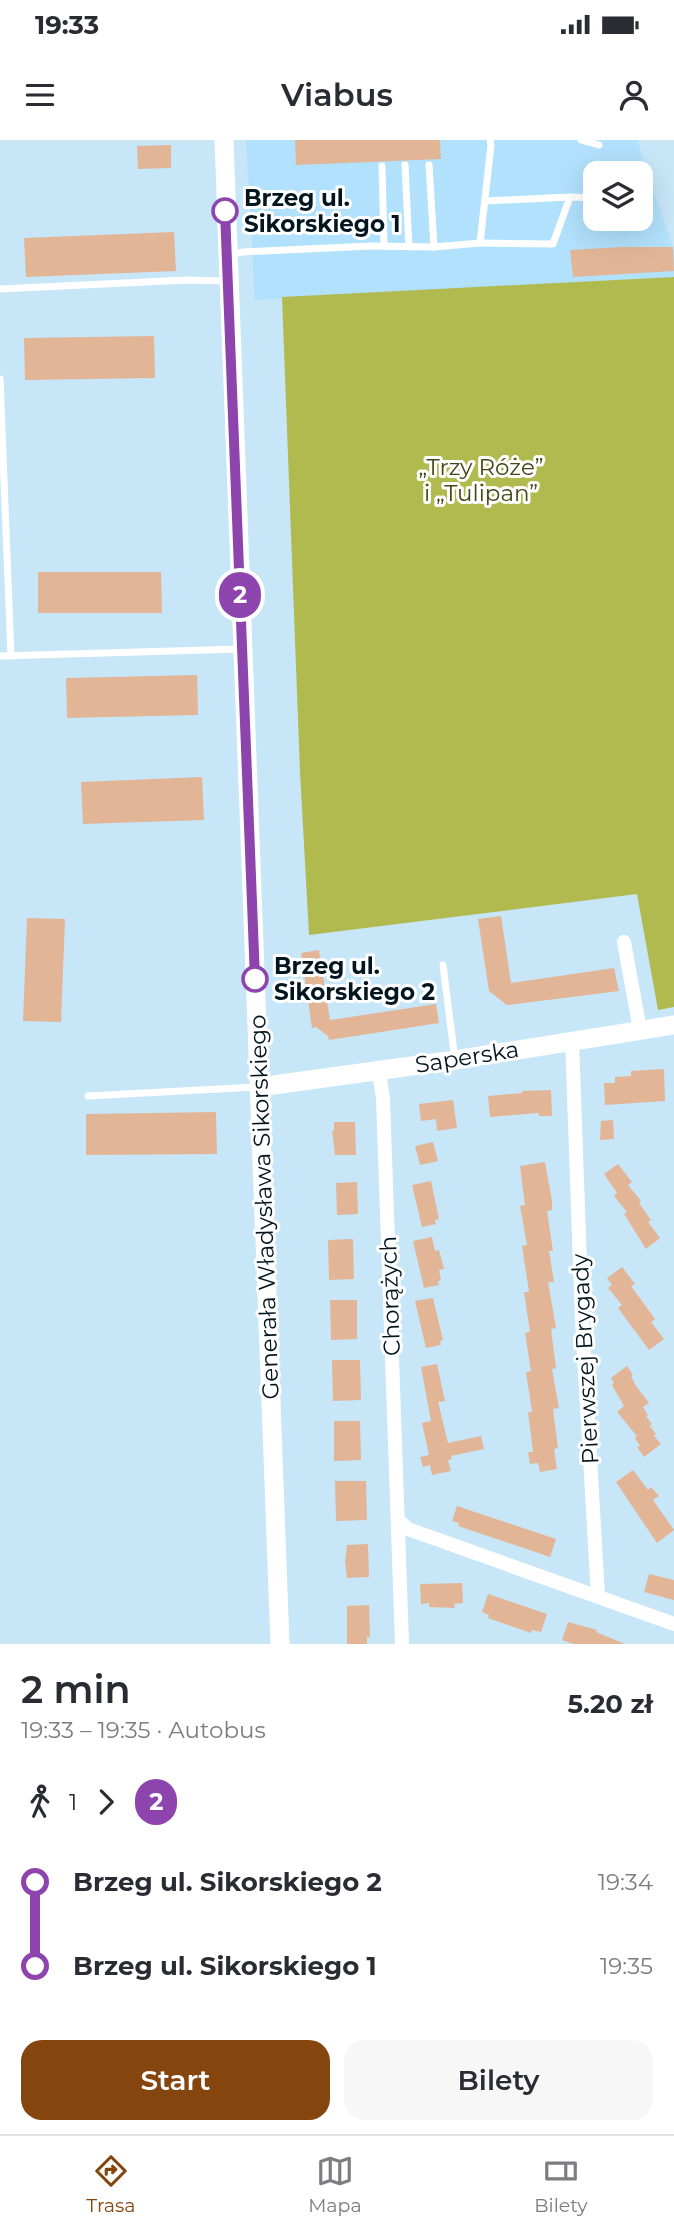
<!DOCTYPE html>
<html lang="pl">
<head>
<meta charset="utf-8">
<style>
  body { margin:0; font-family:Montserrat,sans-serif; background:#f7f7f7; color:#2b2b33; height:100vh; display:flex; flex-direction:column; font-size:26px; white-space:nowrap }
  * { box-sizing:border-box; margin:0 }
  p { font-size:23px; color:#7c7c81 }
  .icon { flex:none; width:38px; height:38px; fill:none; stroke:currentColor; stroke-width:2; stroke-linecap:round; stroke-linejoin:round }
  .map { position:relative; height:1504px; overflow:hidden }
  .drawer { display:flex; flex-direction:column; background:#fff; flex:1 }
  .drawer>* { flex:none }
  .badge { padding:0 14px; border-radius:23px; font-size:24px; line-height:46px }
  .tools { position:absolute; left:583px; top:21px; display:grid; gap:14px }
  .tools a { display:grid; place-items:center; width:70px; height:70px; border-radius:14px; background:#fff; box-shadow:0 7px 28px #0002; font-size:35px }
  .map>.badge { position:absolute; translate:-50% -50%; box-shadow:0 0 0 4px #fff }
  .legs { display:flex; align-items:center; gap:10px; height:77px; padding:0 21px; font-size:23px }
  .legs p { margin-inline-start:auto }
  .summary { display:flex; align-items:center; justify-content:space-between; height:119px; padding:0 21px }
  h1 { font-size:38px; font-weight:600; line-height:52px }
  .primary-button { display:flex; gap:14px; margin-top:auto; padding:14px 21px }
  .primary-button a { flex:1; height:80px; border-radius:21px; background:#85450f; color:#fff; font-size:28px; font-weight:600; line-height:80px; text-align:center }
  .primary-button a+a { background:#f7f7f7; color:#2b2b33 }
  ul { padding:0 21px; list-style:none }
  li { display:flex; align-items:center; gap:24px; height:84px; font-size:26px }
  li i { display:grid; place-items:center; width:10px; height:100%; margin:0 9px; background:currentColor }
  li i::after { content:''; width:18px; height:18px; margin:-9px; border:5px solid; border-radius:50%; background:#fff }
  li p { margin-inline-start:auto }
  li:first-child i { background:linear-gradient(#0000 50%,currentColor 0) }
  li:last-child i { background:linear-gradient(currentColor 50%,#0000 0) }
  .status { display:flex; justify-content:space-between; align-items:center; height:49px; padding:0 35px; background:#fff; direction:ltr }
  .status svg { height:19px; fill:currentColor }
  header { display:flex; justify-content:space-between; align-items:center; height:91px; padding:0 21px; background:#fff; font-size:32px; font-weight:600 }
  .dock { display:flex; justify-content:space-around; align-items:center; height:98px; border-top:2px solid #e1e1e2; background:#fff; font-size:19px; color:#7c7c81 }
  .dock a { display:grid; justify-items:center; gap:4px }
  .dock .on { color:#85450f }
  .map>svg:first-child { display:block }
</style>
</head>
<body>
<div class="status"><b>19:33</b><svg viewBox="0 0 49 12"><path d="M0 12V9h3v3zM5 12V6h3v6zM10 12V3h3v9zM15 12V0h3v12zM26 1h20v11H26zM47 4h2v5h-2z"/></svg></div>
<header><svg class="icon" aria-label="menu" viewBox="0 0 24 24"><path d="M4 6h16M4 12h16M4 18h16"/></svg>Viabus<svg class="icon" aria-label="person" viewBox="0 0 24 24"><circle cx="12" cy="8" r="4"/><path d="M4 21q1-7 8-7t8 7"/></svg></header>
<div class="map">
<svg width="674" height="1504" viewBox="0 0 674 1504">
  <rect width="100%" height="100%" fill="#c7e6f8"/>
  <path fill="#b1e1fc" fill-rule="evenodd" d="M246 0H637L674 111V137L255 160ZM595 33H640V79H595Z"/>
  <polygon fill="#b0ba4e" points="674,137 674,867 658,870 637,754 309,795 300,632 282,157"/>
  <g fill="#e3b597">
    <polygon points="295,0 440,0 441,19 296,25"/>
    <polygon points="171,5 171,28 138,29 137,6"/>
    <polygon points="174,92 176,131 26,137 24,98"/>
    <polygon points="622,107 673,107 674,131 573,137 570,110"/>
    <polygon points="154,196 155,238 25,240 24,198"/>
    <polygon points="38,432 161,432 162,473 38,473"/>
    <polygon points="197,535 198,575 67,578 66,538"/>
    <polygon points="202,637 204,680 83,684 81,642"/>
    <polygon points="501,776 511,843 614,828 619,851 507,865 489,851 478,779"/>
    <polygon points="27,778 65,779 61,882 23,881"/>
    <polygon points="319,810 330,880 436,864 439,883 329,900 328,896 316,887 312,888 301,813"/>
    <polygon points="664,929 665,961 605,965 604,943 615,943 615,937 631,936 631,931"/>
    <polygon points="551,950 552,976 539,976 539,973 490,977 488,956 522,953 522,951"/>
    <polygon points="453,960 457,988 437,991 436,979 421,981 419,964"/>
    <polygon points="216,972 217,1014 86,1015 86,974"/>
    <polygon points="613,980 614,999 600,1000 601,981"/>
    <polygon points="334,982 355,982 356,1015 335,1015 332,991 334,991"/>
    <polygon points="433,1002 438,1021 420,1025 415,1006"/>
    <polygon points="545,1022 552,1061 552,1070 547,1071 553,1111 549,1111 554,1142 548,1142 556,1188 551,1189 556,1228 552,1229 559,1268 553,1269 558,1308 554,1309 557,1329 540,1332 538,1323 530,1324 528,1312 533,1312 528,1272 532,1272 526,1232 531,1231 525,1193 530,1192 524,1152 529,1152 522,1106 527,1105 520,1066 525,1065 520,1026"/>
    <polygon points="618,1024 632,1042 628,1045 641,1061 639,1063 651,1080 648,1082 660,1098 646,1109 624,1074 627,1072 614,1056 617,1053 604,1034"/>
    <polygon points="431,1041 439,1079 435,1080 436,1084 422,1087 412,1045"/>
    <polygon points="357,1042 358,1074 337,1075 336,1043"/>
    <polygon points="432,1097 435,1111 439,1110 444,1129 439,1130 441,1140 438,1141 439,1145 424,1148 413,1101"/>
    <polygon points="353,1099 354,1139 329,1140 328,1100"/>
    <polygon points="622,1127 635,1144 631,1146 655,1179 651,1182 664,1199 649,1210 618,1168 622,1165 608,1148 612,1145 607,1138"/>
    <polygon points="433,1158 443,1200 440,1201 441,1205 426,1208 415,1161"/>
    <polygon points="330,1160 357,1160 357,1199 331,1200"/>
    <polygon points="332,1220 360,1220 361,1260 333,1261"/>
    <polygon points="437,1224 445,1261 438,1262 448,1303 481,1296 484,1309 451,1316 452,1319 448,1320 451,1331 432,1335 430,1325 423,1327 420,1317 429,1315 422,1283 431,1281 421,1227"/>
    <polygon points="627,1226 633,1235 631,1236 636,1246 649,1263 643,1267 648,1275 646,1276 652,1284 650,1286 656,1294 654,1296 661,1304 644,1317 637,1307 640,1306 635,1298 637,1296 617,1272 624,1266 612,1245 614,1243 611,1238"/>
    <polygon points="334,1281 360,1281 361,1320 334,1321"/>
    <polygon points="633,1330 648,1350 651,1347 659,1356 653,1360 674,1390 657,1403 616,1342"/>
    <polygon points="335,1341 366,1341 367,1380 336,1381"/>
    <polygon points="457,1366 556,1399 550,1417 458,1386 459,1383 452,1381"/>
    <polygon points="368,1404 369,1437 347,1438 345,1421 347,1405"/>
    <polygon points="649,1434 674,1440 674,1460 644,1452"/>
    <polygon points="462,1443 463,1463 454,1464 455,1468 429,1467 429,1463 421,1464 420,1444"/>
    <polygon points="488,1454 547,1474 541,1492 532,1490 531,1493 488,1478 489,1475 482,1472"/>
    <polygon points="369,1465 370,1497 367,1497 367,1504 347,1504 347,1466"/>
    <polygon points="568,1482 597,1490 596,1492 625,1504 573,1504 562,1500"/>
  </g>
  <g fill="none" stroke-linecap="round" stroke-linejoin="round">
    <g stroke="#fff" stroke-width="7">
      <polyline points="581,0 599,5"/>
      <polyline points="405,25 409,107"/>
      <polyline points="429,25 434,107"/>
      <polyline points="382,26 384,106"/>
      <polyline points="485,61 570,57"/>
      <polyline points="480,103 553,104 570,57 595,58"/>
      <polyline points="229,116 242,112 370,106 434,107 480,103 491,5 490,0"/>
      <polyline points="0,149 187,140 227,141"/>
      <polyline points="0,239 11,516"/>
      <polyline points="0,516 241,509"/>
      <polyline points="443,825 455,920"/>
      <polyline points="88,956 258,947"/>
    </g>
    <g stroke="#fff" stroke-width="14">
      <polyline points="624,802 640,890"/>
      <polyline points="572,900 582,1180 598,1456"/>
      <polyline points="379,931 383,959 402,1504"/>
      <polyline points="399,1381 408,1389 674,1484"/>
    </g>
    <g stroke="#fff" stroke-width="19">
      <polyline points="224,0 280,1504"/>
      <polyline points="259,947 455,920 674,885"/>
    </g>
  </g>
  <g fill="none" stroke-linecap="round" stroke-linejoin="round">
    <defs>
      <polyline id="line-1" points="225,71 255,839"/>
    </defs>
    <use href="#line-1" stroke="#fff" stroke-width="16"/>
    <use href="#line-1" stroke="#8e44ad" stroke-width="10"/>
  </g>
  <g fill="#fff" stroke="#8e44ad" stroke-width="3.5">
    <circle cx="225" cy="71" r="12"/>
    <circle cx="255" cy="839" r="12"/>
  </g>
  <g text-anchor="middle" dominant-baseline="central" stroke-width="6" stroke-linejoin="round" paint-order="stroke">
    <g font-size="23" font-weight="bold" fill="#031620" stroke="#fff" text-anchor="start">
      <text x="244" y="58">Brzeg ul.<tspan x="244" dy="26">Sikorskiego 1</tspan></text>
      <text x="274" y="826">Brzeg ul.<tspan x="274" dy="26">Sikorskiego 2</tspan></text>
    </g>
    <g font-size="23" fill="#434716" stroke="#fff">
      <text x="481" y="327">„Trzy Róże”<tspan x="481" dy="26">i „Tulipan”</tspan></text>
    </g>
    <g font-size="23" fill="#031620" stroke="#fff">
      <text transform="translate(467 917) rotate(-9)">Saperska</text>
      <text transform="translate(264 1067) rotate(-92)">Generała Władysława Sikorskiego</text>
      <text transform="translate(390 1156) rotate(-92)">Chorążych</text>
      <text transform="translate(585 1219) rotate(-93)">Pierwszej Brygady</text>
    </g>
  </g>
</svg>
<div class="tools">
<a><svg class="icon" aria-label="layers" viewBox="0 0 24 24"><path d="M12 4l9 5-9 5-9-5zM3 14l9 5 9-5"/></svg></a>
</div>
<b class="badge" style="left:240px;top:455px;background:#8e44ad;color:#fff">2</b>
</div>
<section class="drawer">
<div class="summary"><div><h1>2 min</h1><p>19:33 – 19:35 · Autobus</p></div><b>5.20 zł</b></div>
<div class="legs"><svg class="icon" aria-label="walk" viewBox="0 0 24 24"><circle cx="13" cy="4" r="2"/><path d="M13 8l-2 6 4 7M11 14l-3 7M7 12l3-4h3l4 4"/></svg>1<svg class="icon" aria-label="forward" viewBox="0 0 24 24"><path d="M9 5l7 7-7 7"/></svg><b class="badge" style="background:#8e44ad;color:#fff">2</b></div>
<ul>
<li><i style="color:#8e44ad"></i><b>Brzeg ul. Sikorskiego 2</b><p>19:34</p></li>
<li><i style="color:#8e44ad"></i><b>Brzeg ul. Sikorskiego 1</b><p>19:35</p></li>
</ul>
<div class="primary-button"><a>Start</a><a>Bilety</a></div>
</section>
<nav class="dock">
<a class="on"><svg class="icon" aria-label="directions" viewBox="0 0 24 24"><path d="M12 3l9 9-9 9-9-9zM9 14v-3h6M13 9l2 2-2 2"/></svg>Trasa</a>
<a><svg class="icon" aria-label="map" viewBox="0 0 24 24"><path d="M3 6l6-2 6 2 6-2v14l-6 2-6-2-6 2zM9 4v14M15 6v14"/></svg>Mapa</a>
<a><svg class="icon" aria-label="tickets" viewBox="0 0 24 24"><path d="M3 7h18v10H3zM15 7v10"/></svg>Bilety</a>
</nav>
</body>
</html>
